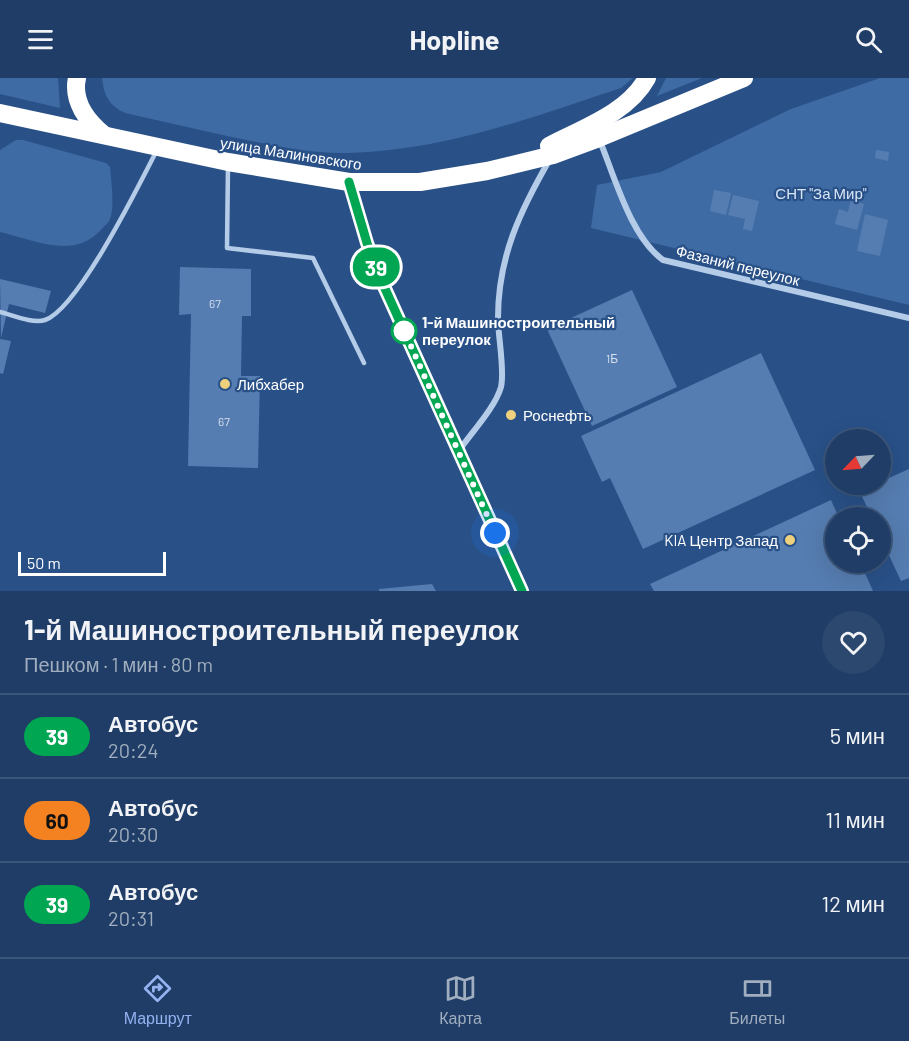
<!DOCTYPE html>
<html lang="ru">
<head>
<meta charset="utf-8">
<style>
  body { margin:0; font-family:Barlow,sans-serif; background:#2c486f; color:#f1f3f6; height:100vh; display:flex; flex-direction:column; font-size:22px; white-space:nowrap }
  * { box-sizing:border-box; margin:0 }
  p { font-size:20px; color:#a1aebf }
  .icon { flex:none; width:33px; height:33px; fill:none; stroke:currentColor; stroke-width:2; stroke-linecap:round; stroke-linejoin:round }
  .map { position:relative; height:513px; overflow:hidden }
  .side { display:flex; flex-direction:column; background:#1f3d66; flex:1 }
  .side>* { flex:none }
  .badge { padding:0 12px; border-radius:20px; font-size:21px; line-height:39px }
  .needle { width:39px; rotate:245deg }
  .tools { position:absolute; left:825px; top:351px; display:grid; gap:12px }
  .tools a { display:grid; place-items:center; width:66px; height:66px; border-radius:50%; background:#1f3d66; box-shadow:0 6px 24px #0002,0 0 0 2px #3c567a; font-size:30px }
  .scale { position:absolute; left:18px; bottom:15px; width:148px; box-sizing:border-box; padding-left:6px; border:3px solid #fff; border-top:0; font-size:16px; line-height:21px; white-space:nowrap; color:#fff; -webkit-text-stroke:4px #295188; paint-order:stroke }
  .you { position:absolute; width:30px; height:30px; margin:-15px; border:4px solid #fff; border-radius:50%; background:#1a73e8; box-shadow:0 0 0 9px #1a73e833 }
  .map>.badge { position:absolute; translate:-50% -50%; box-shadow:0 0 0 3px #fff }
  .round { display:grid; place-items:center; flex:none; width:63px; height:63px; border-radius:32px; background:#2c486f }
  .summary { display:flex; align-items:center; justify-content:space-between; height:102px; padding:0 24px }
  h1 { font-size:28px; font-weight:700; line-height:45px }
  ul { padding:0; list-style:none }
  li { display:flex; align-items:center; gap:18px; height:84px; padding:0 24px; border-top:2px solid #3c567a }
  li div { flex:1 }
  li b { display:block; font-size:22px }
  li em { font-style:normal }
  li .badge { min-width:66px; font-weight:700; text-align:center }
  header { display:flex; justify-content:space-between; align-items:center; height:78px; padding:0 24px; background:#1f3d66; font-size:27px; font-weight:700 }
  .tab-bar { display:flex; justify-content:space-around; align-items:center; height:84px; border-top:2px solid #3c567a; background:#1f3d66; font-size:16px; color:#a1aebf }
  .tab-bar a { display:grid; justify-items:center; gap:3px }
  .tab-bar .current { color:#95b2f1 }
  .map>svg:first-child { display:block }
</style>
</head>
<body>
<header><svg class="icon" aria-label="menu" viewBox="0 0 24 24"><path d="M4 6h16M4 12h16M4 18h16"/></svg>Hopline<svg class="icon" aria-label="search" viewBox="0 0 24 24"><circle cx="10" cy="10" r="6"/><path d="M15 15l6 6"/></svg></header>
<div class="map">
<svg width="909" height="513" viewBox="0 0 909 513">
  <rect width="100%" height="100%" fill="#295188"/>
  <g fill="#3e6ba4">
    <polygon points="0,0 58,0 60,30 0,16"/>
    <path d="M102 0H633L621 10C533 39 443 73 348 75 307 76 267 66 227 58 193 50 159 43 125 35 109 27 104 18 102 0Z"/>
    <polygon points="666,0 702,0 657,18"/>
    <polygon points="880,0 909,0 909,227 591,150 597,107 661,94 791,31"/>
    <path d="M16 62H23L106 85 110 89C111 102 115 129 110 141 109 145 104 148 101 152 73 182 35 162 0 154V72Z"/>
  </g>
  <g fill="#567db1">
    <polygon points="876,72 889,74 888,83 875,80"/>
    <polygon points="714,112 731,115 726,137 710,133"/>
    <polygon points="733,117 759,123 752,153 743,151 745,141 728,137"/>
    <polygon points="851,122 864,126 857,152 835,146 839,131 848,134"/>
    <polygon points="865,136 888,142 880,178 857,173"/>
    <polygon points="180,189 251,191 251,238 242,238 241,298 260,298 258,390 188,388 191,236 179,237"/>
    <polygon points="0,201 51,213 45,235 9,226 1,260"/>
    <polygon points="632,212 677,309 592,348 547,251"/>
    <polygon points="0,261 11,263 3,296 0,295"/>
    <polygon points="761,275 815,392 643,471 610,400 602,404 581,358"/>
    <polygon points="909,391 909,500 901,503 880,458 880,440 872,440 860,414 875,406 880,406 880,404"/>
    <polygon points="831,422 839,440 836,440 836,484 860,484 873,513 654,513 650,506"/>
    <polygon points="432,506 436,513 379,513 379,511"/>
  </g>
  <g fill="none" stroke-linecap="round" stroke-linejoin="round">
    <g stroke="#b5cce8" stroke-width="4.5">
      <polyline points="228,87 227,170 313,180 364,285"/>
      <path d="M0 234C12 237 33 246 45 242 78 231 139 107 156 74"/>
    </g>
    <g stroke="#b5cce8" stroke-width="6">
      <path d="M600 63C615 100 631 159 663 182L909 240"/>
      <path d="M458 374C471 355 495 330 501 309 505 292 498 259 498 240 498 179 520 133 550 81"/>
    </g>
    <polyline stroke="#dfe9f7" stroke-width="12" points="349,104 367,165 382,204 522,513"/>
    <g stroke="#fff" stroke-width="18">
      <path d="M77 0C72 23 87 43 104 57"/>
      <polyline points="0,35 228,84 349,104 420,104 487,93 553,77 599,60 744,0"/>
      <path d="M549 68C583 50 628 35 647 0"/>
    </g>
  </g>
  <g fill="none" stroke-linecap="round" stroke-linejoin="round">
    <defs>
      <polyline id="line" points="349,104 367,165 382,204 522,513"/>
    </defs>
    <use href="#line" stroke="#fff" stroke-width="14"/>
    <use href="#line" stroke="#00a651" stroke-width="9"/>
    <polyline stroke="#fff" stroke-width="6" stroke-dasharray="0 10.8" points="404,253 401,246 495,455"/>
  </g>
  <circle fill="#fff" stroke="#00a651" stroke-width="3" cx="404" cy="253" r="12"/>
  <g fill="#efd07c" stroke="#295188" stroke-width="2">
    <circle cx="225" cy="306" r="6"/>
    <circle cx="511" cy="337" r="6"/>
    <circle cx="790" cy="462" r="6"/>
  </g>
  <g text-anchor="middle" dominant-baseline="central" stroke-width="4.5" stroke-linejoin="round" paint-order="stroke">
    <g font-size="12" fill="#d5deec">
      <text x="215" y="225">67</text>
      <text x="612" y="280">1Б</text>
      <text x="224" y="343">67</text>
    </g>
    <g font-size="15" fill="#fff" stroke="#295188">
      <text transform="translate(291 75) rotate(9)">улица Малиновского</text>
      <text transform="translate(738 187) rotate(14)">Фазаний переулок</text>
    </g>
    <g font-size="15" fill="#d9e6f7" stroke="#295188">
      <text x="821" y="115">СНТ "За Мир"</text>
    </g>
    <g font-size="15" font-weight="bold" fill="#fff" stroke="#295188" text-anchor="start">
      <text x="422" y="244">1-й Машиностроительный<tspan x="422" dy="17">переулок</tspan></text>
    </g>
    <g font-size="15" fill="#fff" stroke="#295188" text-anchor="start">
      <text x="237" y="306">Либхабер</text>
      <text x="523" y="337">Роснефть</text>
      <text x="778" y="462" text-anchor="end">KIA Центр Запад</text>
    </g>
  </g>
</svg>
<div class="tools">
<a><svg class="needle" viewBox="-14 -14 28 28"><path d="M0-13l5 13h-10z" fill="#e53935"/><path d="M0 13l5-13h-10z" fill="#a1aebf"/></svg></a>
<a><svg class="icon" aria-label="locate" viewBox="0 0 24 24"><circle cx="12" cy="12" r="6"/><path d="M12 2v4M12 18v4M2 12h4M18 12h4"/></svg></a>
</div>
<div class="scale">50 m</div>
<div class="you" style="left:495px;top:455px"></div>
<b class="badge" style="left:376px;top:189px;background:#00a651;color:#fff">39</b>
</div>
<section class="side">
<div class="summary"><div><h1>1-й Машиностроительный переулок</h1><p>Пешком · 1 мин · 80 m</p></div><a class="round"><svg class="icon" aria-label="heart" viewBox="0 0 24 24"><path d="M12 20l-8-8c-3-5 5-10 8-4 3-6 11-1 8 4z"/></svg></a></div>
<ul>
<li><span class="badge" style="background:#00a651;color:#fff">39</span><div><b>Автобус</b><p>20:24</p></div><em>5 мин</em></li>
<li><span class="badge" style="background:#f58220;color:#111">60</span><div><b>Автобус</b><p>20:30</p></div><em>11 мин</em></li>
<li><span class="badge" style="background:#00a651;color:#fff">39</span><div><b>Автобус</b><p>20:31</p></div><em>12 мин</em></li>
</ul>
</section>
<nav class="tab-bar">
<a class="current"><svg class="icon" aria-label="directions" viewBox="0 0 24 24"><path d="M12 3l9 9-9 9-9-9zM9 14v-3h6M13 9l2 2-2 2"/></svg>Маршрут</a>
<a><svg class="icon" aria-label="map" viewBox="0 0 24 24"><path d="M3 6l6-2 6 2 6-2v14l-6 2-6-2-6 2zM9 4v14M15 6v14"/></svg>Карта</a>
<a><svg class="icon" aria-label="tickets" viewBox="0 0 24 24"><path d="M3 7h18v10H3zM15 7v10"/></svg>Билеты</a>
</nav>
</body>
</html>
